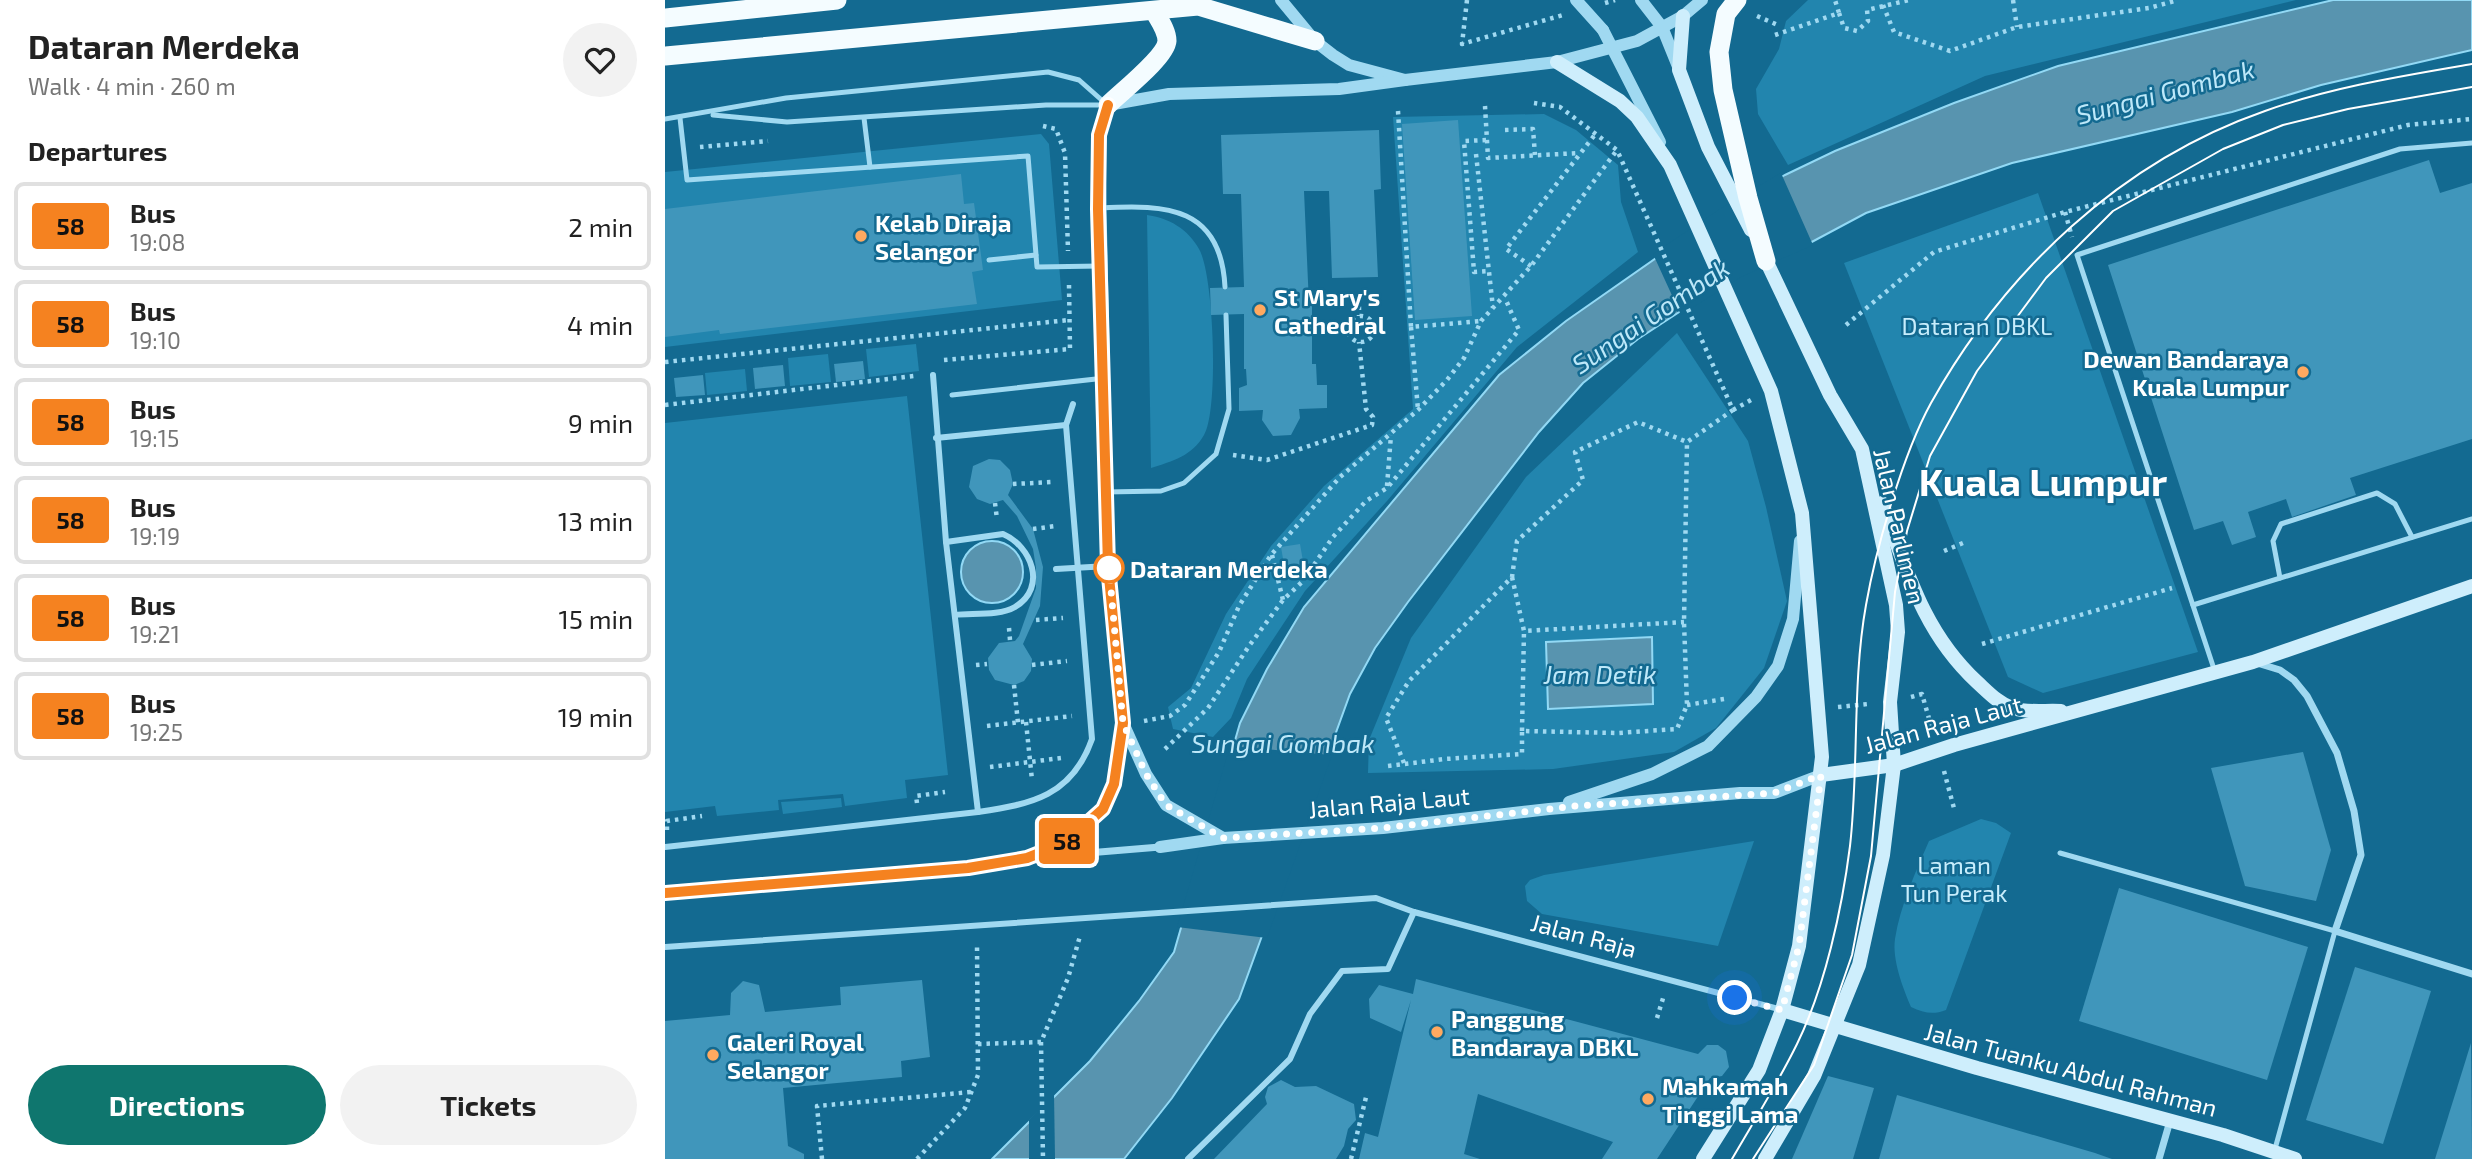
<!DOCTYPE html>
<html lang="en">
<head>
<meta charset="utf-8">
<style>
  body { margin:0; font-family:"Exo 2",sans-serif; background:#f2f2f2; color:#222; height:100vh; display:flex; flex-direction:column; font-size:26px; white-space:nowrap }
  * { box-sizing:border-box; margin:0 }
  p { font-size:23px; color:#767676 }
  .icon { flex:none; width:38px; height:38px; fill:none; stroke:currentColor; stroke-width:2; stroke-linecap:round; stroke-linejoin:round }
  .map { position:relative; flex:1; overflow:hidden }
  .panel { display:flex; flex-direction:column; background:#fff; width:665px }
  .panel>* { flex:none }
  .badge { padding:0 14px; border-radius:5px; font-size:24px; line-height:46px }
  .you { position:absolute; width:35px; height:35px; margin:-18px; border:5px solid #fff; border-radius:50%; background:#1a73e8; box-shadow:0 0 0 10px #1a73e833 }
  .map>.badge { position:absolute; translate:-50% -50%; box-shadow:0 0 0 4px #fff }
  h2 { padding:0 28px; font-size:26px; line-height:63px }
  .round { display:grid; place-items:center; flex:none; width:74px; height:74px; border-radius:37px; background:#f2f2f2 }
  .summary { display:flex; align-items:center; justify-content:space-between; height:119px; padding:0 28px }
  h1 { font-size:33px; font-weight:700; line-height:52px }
  .cta { display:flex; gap:14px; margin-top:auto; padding:14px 28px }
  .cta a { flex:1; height:80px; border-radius:42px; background:#0f766e; color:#fff; font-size:28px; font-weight:700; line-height:80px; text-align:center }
  .cta a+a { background:#f2f2f2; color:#222 }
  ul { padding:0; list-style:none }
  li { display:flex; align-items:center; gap:21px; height:88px; margin:0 14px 10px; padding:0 14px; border:4px solid #e0e0e0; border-radius:10px }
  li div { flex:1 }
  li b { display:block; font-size:26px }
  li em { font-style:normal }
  li .badge { min-width:77px; font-weight:700; text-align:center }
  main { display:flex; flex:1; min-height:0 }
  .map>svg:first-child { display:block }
</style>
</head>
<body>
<main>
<section class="panel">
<div class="summary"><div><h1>Dataran Merdeka</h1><p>Walk · 4 min · 260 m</p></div><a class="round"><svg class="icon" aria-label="heart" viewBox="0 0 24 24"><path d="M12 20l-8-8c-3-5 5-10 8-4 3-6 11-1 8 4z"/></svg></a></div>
<h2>Departures</h2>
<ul>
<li><span class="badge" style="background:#f58220;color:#111">58</span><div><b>Bus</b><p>19:08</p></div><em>2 min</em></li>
<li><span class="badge" style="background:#f58220;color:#111">58</span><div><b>Bus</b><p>19:10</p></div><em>4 min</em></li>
<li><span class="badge" style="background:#f58220;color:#111">58</span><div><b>Bus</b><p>19:15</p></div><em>9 min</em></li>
<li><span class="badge" style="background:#f58220;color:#111">58</span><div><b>Bus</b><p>19:19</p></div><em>13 min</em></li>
<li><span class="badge" style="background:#f58220;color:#111">58</span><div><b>Bus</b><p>19:21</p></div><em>15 min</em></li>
<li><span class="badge" style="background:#f58220;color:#111">58</span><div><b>Bus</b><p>19:25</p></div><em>19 min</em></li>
</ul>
<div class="cta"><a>Directions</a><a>Tickets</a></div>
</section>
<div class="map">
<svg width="1807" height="1159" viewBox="0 0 1807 1159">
  <rect width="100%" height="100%" fill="#136a91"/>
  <g fill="#2285ae">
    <polygon points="1143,0 1631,0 1320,76 1123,165 1093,114 1091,89 1114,49 1121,21"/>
    <polygon points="879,114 911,130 953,165 956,202 973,252 852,347 722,501 640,591 582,679 566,718 548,737 508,729 503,707 526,688 561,614 606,546 659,486 748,409 728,117"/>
    <polygon points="376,134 384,144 397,300 0,347 0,172"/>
    <polygon points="1373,193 1533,652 1378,693 1343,677 1179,263"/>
    <path d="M482 215C504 218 523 229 534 249 549 274 554 410 539 435 527 456 508 461 486 468Z"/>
    <polygon points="1012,333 1083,441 1101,507 1122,601 1099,668 1051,728 1009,752 888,769 703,773 704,740 746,638 861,477"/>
    <polygon points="251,344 254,371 204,377 201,349"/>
    <polygon points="163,354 166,382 125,386 123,358"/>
    <polygon points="80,369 82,391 42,395 40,373"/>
    <polygon points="242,396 283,775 240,780 242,798 180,806 178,794 113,800 114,810 52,816 50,806 0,812 0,423"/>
    <polygon points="176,798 177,807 118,814 116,802"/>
    <path d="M1316 819 1331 823 1346 833 1281 1010C1268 1015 1259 1013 1246 1007 1238 988 1227 960 1230 939 1235 906 1251 871 1264 841Z"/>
    <polygon points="1089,841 1053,946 877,914 862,901 860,886 865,880 879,875"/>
  </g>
  <g fill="#5894af" stroke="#92d9f5" stroke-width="2">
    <polygon points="1668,0 1807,0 1807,50 1656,85 1567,112 1347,163 1201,213 1128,252 1074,273 973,339 918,383 874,432 743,602 710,648 685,694 574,999 507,1098 459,1159 327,1159 425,1061 474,1001 509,952 575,723 602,669 639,607 834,375 901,321 1057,212 1120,175 1170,151 1289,103 1393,66"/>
    <circle cx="327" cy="572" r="31"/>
    <polygon points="987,637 988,704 883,709 881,642"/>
  </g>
  <g fill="#136a91">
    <polygon points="1116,173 1148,245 1076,277 1016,315 988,254 1055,209"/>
    <polygon points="565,746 667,755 602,938 512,927"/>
    <polygon points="389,1093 390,1159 364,1159 364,1120"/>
  </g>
  <g fill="#4096bb">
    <polygon points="793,120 807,316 750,320 737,124"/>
    <polygon points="714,130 716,189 709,190 713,277 667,278 664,191 639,191 643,282 644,302 647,302 647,364 651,364 652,385 662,385 662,408 634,409 635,418 626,435 608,436 597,420 598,410 574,411 574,388 582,385 581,369 579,369 579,314 546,315 545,288 579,287 576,194 558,194 556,135"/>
    <polygon points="1764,160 1775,193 1807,183 1807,439 1685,478 1691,495 1627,517 1621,499 1583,512 1591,537 1567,545 1558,521 1529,530 1443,265"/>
    <polygon points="296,174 299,204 309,203 318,270 307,272 312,304 55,334 54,330 0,337 0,209"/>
    <polygon points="198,361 200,379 171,382 169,364"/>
    <polygon points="118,365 120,386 90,389 88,368"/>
    <polygon points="38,375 40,395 11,397 9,378"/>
    <polygon points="324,459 335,460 345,470 348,484 343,495 368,529 378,567 375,606 358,644 367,659 366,671 359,681 349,685 330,680 324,670 323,658 334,643 350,641 354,636 371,588 371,568 368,549 352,516 338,500 325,504 312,499 304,487 308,466"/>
    <polygon points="635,544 640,573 621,576 616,547"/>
    <polygon points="1638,752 1666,850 1651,901 1580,886 1546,768"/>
    <polygon points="1454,888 1643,947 1602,1080 1414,1021"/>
    <polygon points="1690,967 1766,991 1718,1144 1641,1120"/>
    <polygon points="751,979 1033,1054 1042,1045 1053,1045 1061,1051 1064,1067 1057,1076 1045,1078 992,1159 937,1159 948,1142 813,1094 799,1154 815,1159 694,1159 700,1133 713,1137 746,1000 736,1032 705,1018 704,999 714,985 748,994"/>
    <polygon points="257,980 265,1057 236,1061 237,1077 118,1088 123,1146 139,1154 139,1159 0,1159 0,1021 65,1015 66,993 78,981 94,985 100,1012 176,1005 175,987"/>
    <polygon points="1806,1043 1807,1159 1770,1159"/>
    <polygon points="1163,1076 1209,1088 1188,1159 1127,1159"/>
    <polygon points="616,1080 630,1087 651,1086 689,1104 691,1120 683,1129 679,1146 671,1159 549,1159 602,1104 600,1097 603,1087"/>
    <polygon points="1232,1095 1430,1153 1447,1159 1214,1159"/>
  </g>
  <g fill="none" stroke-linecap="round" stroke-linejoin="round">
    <g stroke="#a0d9f1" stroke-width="4.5" stroke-dasharray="3.5 5" stroke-linecap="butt">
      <polyline points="802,0 797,44 898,15"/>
      <polyline points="1348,0 1352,27"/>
      <polyline points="940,3 950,0"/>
      <polyline points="1218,5 1229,32 1285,51 1352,27 1484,8 1513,0"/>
      <polyline points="1174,13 1179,28 1192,31 1203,21 1202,10 1244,0"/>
      <polyline points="1092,16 1115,26"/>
      <polyline points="1110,35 1174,13 1170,0"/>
      <polyline points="820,106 823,158 914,153"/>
      <polyline points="733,111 746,327 816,321"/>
      <polyline points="378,126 391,129 400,153 403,251"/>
      <polyline points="840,130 868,129 870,155"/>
      <polyline points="821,140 799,141 809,272 824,271"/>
      <polyline points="35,147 103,141"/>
      <polyline points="811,154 828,308"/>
      <polyline points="1400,212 1407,237"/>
      <polyline points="866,266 841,249 932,132"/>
      <polyline points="694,298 694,316"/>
      <circle cx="696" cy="329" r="13"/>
      <polyline points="1181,325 1269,252 1400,212 1743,125 1807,119"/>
      <polyline points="746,327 753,410"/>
      <polyline points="279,360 405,349 404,285"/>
      <polyline points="0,362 404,320"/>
      <polyline points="0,405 249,376"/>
      <polyline points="1068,410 1086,400"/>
      <polyline points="568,455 602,460 707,425 708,417 701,409 694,342"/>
      <polyline points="348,484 387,482"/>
      <polyline points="722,486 726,435"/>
      <polyline points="1447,495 1473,488"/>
      <polyline points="330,503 332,519"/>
      <polyline points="368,529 391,526"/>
      <polyline points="1279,551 1298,543"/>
      <polyline points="607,555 618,600"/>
      <polyline points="847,577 859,631 1019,622"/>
      <polyline points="371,620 398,618"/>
      <polyline points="344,628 345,640"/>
      <polyline points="1317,644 1507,588"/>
      <polyline points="311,665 322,664"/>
      <polyline points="367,665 402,661"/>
      <polyline points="349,685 353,723"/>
      <polyline points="1246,697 1257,694 1267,729"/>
      <polyline points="1022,705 1059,699"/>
      <polyline points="1173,707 1203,704"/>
      <polyline points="479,721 505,716 520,705 554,652 574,606 606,555 675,477 753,410 782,380 799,358 816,321 866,266 952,150"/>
      <polyline points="361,722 367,780"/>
      <polyline points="322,726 407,716"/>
      <polyline points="857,731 859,631"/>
      <polyline points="500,749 543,708 584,646 618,600 638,581 668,537 701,501 722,488 854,330 840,298"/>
      <polyline points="739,763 721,718 744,681 847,577 852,541 918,480 910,452 973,422 1022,442"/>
      <polyline points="723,766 780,759 857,754 857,731 953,733 1012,729 1022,705 1019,622 1022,442 1068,410 952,150 895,107 869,103"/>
      <polyline points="325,767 396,758"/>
      <polyline points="1279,771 1290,812"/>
      <polyline points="252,803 251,796 280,792"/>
      <polyline points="2,830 2,821 37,816"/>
      <polyline points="992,1018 999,995"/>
      <polyline points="376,1042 378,1159"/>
      <polyline points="313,1044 376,1042 403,978 415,936"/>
      <polyline points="157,1159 152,1106 306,1092"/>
      <polyline points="252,1159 300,1108 313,1075 312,945"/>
      <polyline points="686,1159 702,1093"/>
    </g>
    <g stroke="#a0d9f1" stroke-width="5">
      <polyline points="48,115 122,122 381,105 439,105"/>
      <polyline points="15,118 22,180 363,156 372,267 435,266"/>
      <polyline points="199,118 205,167"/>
      <polyline points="0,119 121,98 383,72 414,80 440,103"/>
      <path d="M436 208C502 204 556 207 560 287"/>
      <polyline points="324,260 371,255"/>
      <polyline points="287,395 440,378"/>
      <polyline points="441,492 496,491 519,483 551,454 564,409 561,315"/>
      <polyline points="1615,578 1608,541 1616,524 1712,493 1730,504 1747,537"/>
      <polyline points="1528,605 1807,519"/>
      <polyline points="1550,672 1412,255 1735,149 1807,143"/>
      <polyline points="1395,853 1670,931 1610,1149"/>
    </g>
    <g stroke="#a0d9f1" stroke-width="6">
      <polyline points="268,375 281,542 313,812"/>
      <polyline points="271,438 401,425"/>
      <path d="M281 542 338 534C366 546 383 587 350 607 335 616 307 613 290 615"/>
      <polyline points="391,569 443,566"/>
      <path d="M0 847 313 812C367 804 407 796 427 739L401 425 408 404"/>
      <polyline points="0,947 711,898 749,912 1117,1010"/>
      <polyline points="523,1159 625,1059 645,1014 677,971 723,969 749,912"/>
    </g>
    <g stroke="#a0d9f1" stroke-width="7">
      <polyline points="1592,663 1615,670 1629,680 1642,696 1672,753 1689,811 1696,855 1670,931 1807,974"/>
      <path d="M369 855C438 827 452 798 457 726"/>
      <polyline points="0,893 303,868 362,858 495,847"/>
      <polyline points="1494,1159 1505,1121"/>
    </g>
    <g stroke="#a0d9f1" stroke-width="12">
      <polyline points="616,0 650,41 668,55 684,65 740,80 892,62 972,41 1018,16 1037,0"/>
      <polyline points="976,0 997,27 1014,69"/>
      <polyline points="938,30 995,142"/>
      <polyline points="904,802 987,774 1043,746 1091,697 1113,666 1128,619 1135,541"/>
      <polyline points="558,838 501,805 481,774 458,723 443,564 434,135 443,105 504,94 674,89 740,80"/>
      <polyline points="495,847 558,838 718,828 884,809 1075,793 1109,793 1156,775"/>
    </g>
    <g stroke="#ceeefc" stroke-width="14">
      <polyline points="1018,16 1014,70 1043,147 1086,230"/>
      <polyline points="892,62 955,101 972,117 1005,165 1106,391 1137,513 1157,757 1134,946 1117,1010 1094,1070 1038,1159"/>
      <polyline points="1098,254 1165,395 1197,449 1231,605 1233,632 1225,702 1229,765 1218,855 1194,965 1149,1076 1100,1159"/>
      <path d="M1217 503C1242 571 1258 632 1312 682 1323 692 1333 703 1347 708 1361 713 1381 710 1396 711"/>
      <polyline points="1156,775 1229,765 1289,745 1588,662 1807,586"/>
      <polyline points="1117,1010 1312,1068 1558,1135 1630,1159"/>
    </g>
    <g stroke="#f4fcff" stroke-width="19">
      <polyline points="1072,0 1061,14 1054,52 1058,90 1083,198 1101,261"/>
      <polyline points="0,18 172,0"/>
      <polyline points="0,56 533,6 650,41"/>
      <path d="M443 105C456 92 501 57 502 41 502 30 494 20 489 11"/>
    </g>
    <g stroke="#fff" stroke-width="2">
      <path d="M1067 1159C1089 1121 1113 1083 1132 1044 1160 987 1177 909 1185 846 1194 768 1187 682 1201 605 1211 548 1238 454 1266 403 1340 271 1456 161 1600 111 1667 87 1737 76 1807 64"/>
      <polyline points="1088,1159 1149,1065 1187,955 1206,856 1230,592 1242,531 1265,456 1312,371 1381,278 1448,211 1558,149 1618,125 1683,109 1807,87"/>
    </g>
    <polyline stroke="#a0d9f1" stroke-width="12" points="911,0 938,30"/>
  </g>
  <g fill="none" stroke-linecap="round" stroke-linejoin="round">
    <defs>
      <polyline id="line" points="0,893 303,868 362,858 400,843 438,809 449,784 458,723 443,566 433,209 434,135 443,105"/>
    </defs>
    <use href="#line" stroke="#fff" stroke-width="16"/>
    <use href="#line" stroke="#f58220" stroke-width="10"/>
    <polyline stroke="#fff" stroke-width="7" stroke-dasharray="0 12.6" points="444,568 458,723 481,774 501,805 558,838 718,828 911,806 1109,793 1156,775 1134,946 1117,1010 1070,998"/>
  </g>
  <g fill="#ffa960" stroke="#136a91" stroke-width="2.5">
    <circle cx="196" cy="236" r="7"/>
    <circle cx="595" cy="310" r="7"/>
    <circle cx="1638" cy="372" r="7"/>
    <circle cx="772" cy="1032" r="7"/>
    <circle cx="48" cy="1055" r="7"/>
    <circle cx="983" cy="1099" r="7"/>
  </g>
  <circle fill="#fff" stroke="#f58220" stroke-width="3.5" cx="444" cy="568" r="14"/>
  <g text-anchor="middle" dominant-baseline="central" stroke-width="5" stroke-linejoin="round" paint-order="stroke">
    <g font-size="24" font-weight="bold" fill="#fff" stroke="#136a91" text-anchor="start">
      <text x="210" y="222">Kelab Diraja<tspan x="210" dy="28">Selangor</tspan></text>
      <text x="609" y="296">St Mary's<tspan x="609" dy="28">Cathedral</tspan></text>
      <text x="1624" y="358" text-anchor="end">Dewan Bandaraya<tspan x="1624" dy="28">Kuala Lumpur</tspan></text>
      <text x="786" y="1018">Panggung<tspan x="786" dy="28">Bandaraya DBKL</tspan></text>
      <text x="62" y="1041">Galeri Royal<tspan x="62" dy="28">Selangor</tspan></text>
      <text x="997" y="1085">Mahkamah<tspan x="997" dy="28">Tinggi Lama</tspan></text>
    </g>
    <g font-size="24" fill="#c7edfc" stroke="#136a91">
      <text x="1312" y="325">Dataran DBKL</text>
      <text x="1289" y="864">Laman<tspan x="1289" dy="28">Tun Perak</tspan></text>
    </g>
    <g font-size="24" fill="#fff" stroke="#136a91">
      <text transform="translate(1235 526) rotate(77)">Jalan Parlimen</text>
      <text transform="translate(1278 724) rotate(-15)">Jalan Raja Laut</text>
      <text transform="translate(724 802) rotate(-5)">Jalan Raja Laut</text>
      <text transform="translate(919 935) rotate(15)">Jalan Raja</text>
      <text transform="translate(1406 1069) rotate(15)">Jalan Tuanku Abdul Rahman</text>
    </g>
    <g font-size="24" font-weight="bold" fill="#fff" stroke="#136a91" text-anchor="start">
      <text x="465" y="568">Dataran Merdeka</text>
    </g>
    <g font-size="26" font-style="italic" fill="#bde8f9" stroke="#136a91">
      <text transform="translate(1500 91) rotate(-15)">Sungai Gombak</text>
      <text transform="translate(985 315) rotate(-34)">Sungai Gombak</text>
      <text x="935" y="673">Jam Detik</text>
      <text x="618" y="742">Sungai Gombak</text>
    </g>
    <g font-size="38" font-weight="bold" fill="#fff" stroke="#136a91">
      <text x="1378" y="481">Kuala Lumpur</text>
    </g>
  </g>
</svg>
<div class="you" style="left:1070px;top:998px"></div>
<b class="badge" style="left:402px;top:841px;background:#f58220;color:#111">58</b>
</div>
</main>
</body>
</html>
